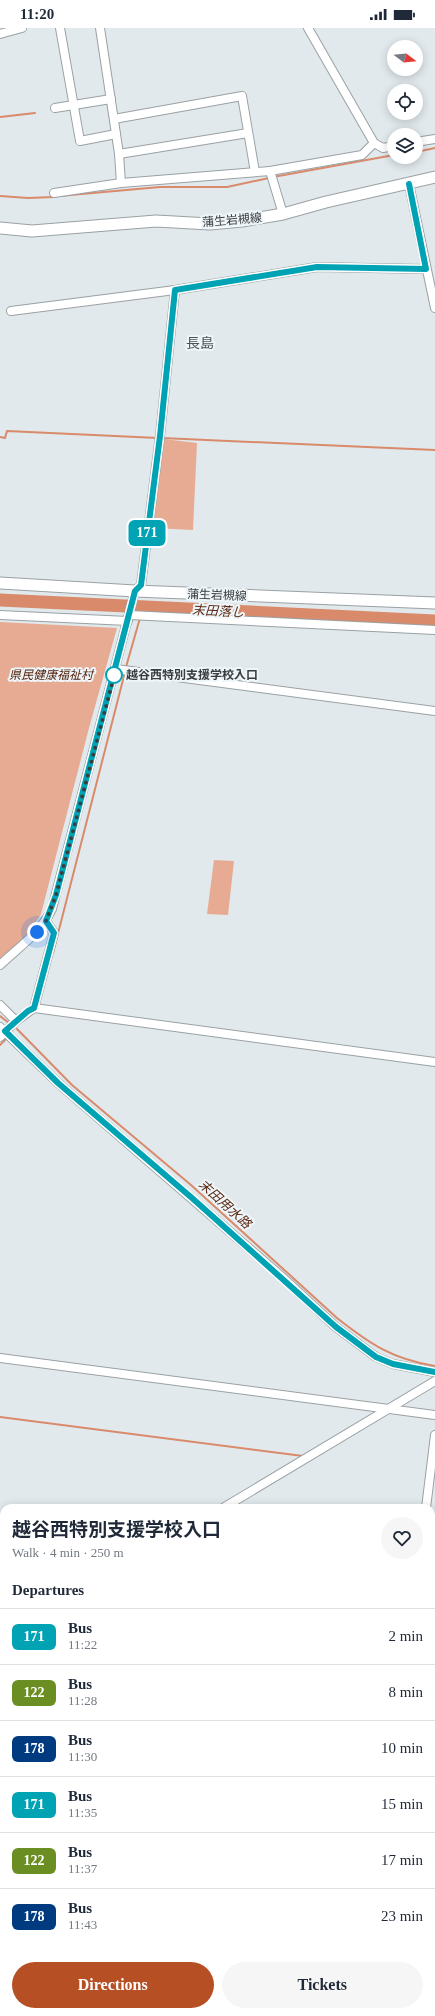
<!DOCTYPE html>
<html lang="en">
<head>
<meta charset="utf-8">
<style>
  body { margin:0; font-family:"Times New Roman","Noto Sans JP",serif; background:#f6f6f7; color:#1f2937; height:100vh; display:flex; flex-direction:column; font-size:15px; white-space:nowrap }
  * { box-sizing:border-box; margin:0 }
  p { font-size:13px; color:#747a83 }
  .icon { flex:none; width:22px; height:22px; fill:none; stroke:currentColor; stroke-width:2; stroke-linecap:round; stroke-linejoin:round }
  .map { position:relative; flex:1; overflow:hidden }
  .sheet { position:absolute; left:0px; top:1476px; width:435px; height:512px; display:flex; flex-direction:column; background:#fff; border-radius:12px 12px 0 0; box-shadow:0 2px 10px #0003 }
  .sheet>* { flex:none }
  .badge { padding:0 8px; border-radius:6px; font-size:14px; line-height:26px }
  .needle { width:26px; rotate:106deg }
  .tools { position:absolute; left:387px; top:12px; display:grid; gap:8px }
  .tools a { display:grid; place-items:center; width:36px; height:36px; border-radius:50%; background:#fff; box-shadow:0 2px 10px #0003; font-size:20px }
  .you { position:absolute; width:20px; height:20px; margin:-10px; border:3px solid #fff; border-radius:50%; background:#1a73e8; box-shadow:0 0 0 6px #1a73e833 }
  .map>.badge { position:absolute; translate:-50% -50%; box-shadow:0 0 0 2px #fff }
  h2 { padding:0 12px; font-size:15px; line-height:36px }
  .round { display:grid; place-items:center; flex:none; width:42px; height:42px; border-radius:21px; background:#f6f6f7 }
  .summary { display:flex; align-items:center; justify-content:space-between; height:68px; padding:0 12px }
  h1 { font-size:19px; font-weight:700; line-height:30px }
  .primary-button { display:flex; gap:8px; margin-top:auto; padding:8px 12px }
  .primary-button a { flex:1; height:46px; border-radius:24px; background:#b65024; color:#fff; font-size:16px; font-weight:700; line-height:46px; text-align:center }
  .primary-button a+a { background:#f6f6f7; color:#1f2937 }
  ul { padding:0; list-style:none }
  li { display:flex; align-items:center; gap:12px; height:56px; padding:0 12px; border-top:1px solid #e0e1e3 }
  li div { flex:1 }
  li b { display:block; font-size:15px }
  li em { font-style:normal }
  li .badge { min-width:44px; font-weight:700; text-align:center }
  .status { display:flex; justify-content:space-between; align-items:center; height:28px; padding:0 20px; background:#fff; direction:ltr }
  .status svg { height:11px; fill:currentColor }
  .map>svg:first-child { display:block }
</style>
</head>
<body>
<div class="status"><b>11:20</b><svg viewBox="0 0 49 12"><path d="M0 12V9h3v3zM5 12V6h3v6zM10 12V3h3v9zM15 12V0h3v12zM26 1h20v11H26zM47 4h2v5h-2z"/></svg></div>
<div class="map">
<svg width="435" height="1988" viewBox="0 0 435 1988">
  <rect width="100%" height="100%" fill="#e1e9ec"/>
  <g fill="#e7ab94">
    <polygon points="164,411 197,415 193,502 153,500"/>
    <polygon points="0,594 117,600 89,700 41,886 28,906 0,932"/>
    <polygon points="214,832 234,833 228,887 207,886"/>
  </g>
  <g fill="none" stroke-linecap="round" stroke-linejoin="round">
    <g stroke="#d98a6b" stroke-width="2">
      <polyline points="0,89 35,85"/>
      <polyline points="416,124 435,120"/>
      <polyline points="273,149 394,127"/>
      <polyline points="0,168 28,170 54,169"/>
      <polyline points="59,168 160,159 227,159 269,150"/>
      <polyline points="0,409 5,410 7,403 158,410"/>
      <polyline points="162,410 435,422"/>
      <polyline points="141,585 143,579"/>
      <polyline points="126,639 140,590"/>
      <polyline points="53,925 125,644"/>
      <polyline points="0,988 9,995"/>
      <path d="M17 1001 72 1057 191 1157 337 1290C370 1316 392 1331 435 1338"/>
      <polyline points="0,1017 5,1012"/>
      <polyline points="386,1378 435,1349"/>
      <polyline points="0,1389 303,1428"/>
      <polyline points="0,1621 4,1618"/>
      <polyline points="0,1835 4,1839"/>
      <polyline points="431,1950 435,1950"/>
    </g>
    <polyline stroke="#d98a6b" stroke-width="13" points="0,572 435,593"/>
    <defs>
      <g id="minor">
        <polyline points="60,0 80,113 116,106"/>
        <polyline points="100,0 119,126 121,155"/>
        <polyline points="308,0 374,115 383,120 394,118"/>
        <polyline points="0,6 22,0"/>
        <polyline points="55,80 111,71"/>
        <polyline points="114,91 242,68 255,144"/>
        <polyline points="416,114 435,111"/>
        <polyline points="119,126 248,105"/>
        <polyline points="270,143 362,127 374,115"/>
        <polyline points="409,156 435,280"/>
        <polyline points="54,165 121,155 270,143 283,186"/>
        <polyline points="11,283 175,262 317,239 426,241"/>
        <polyline points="0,587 128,593"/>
        <polyline points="129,587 435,602"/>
        <polyline points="116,641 435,683"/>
        <path d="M0 937C19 919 40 905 52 881L135 563 141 557 160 408 175 262"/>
        <polyline points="0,977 16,993"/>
        <polyline points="34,980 435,1034"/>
        <polyline points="0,999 58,1055 281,1248 336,1299 376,1329 393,1336 435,1344"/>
        <polyline points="0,1009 16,993 34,980 54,905 46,893"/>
        <polyline points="0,1330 435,1387"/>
        <polyline points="223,1480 435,1353"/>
        <polyline points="426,1480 435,1407"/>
        <polyline points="0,1564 4,1565"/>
        <polyline points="0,1615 4,1613"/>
        <polyline points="431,1629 435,1631"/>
        <polyline points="0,1678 4,1679"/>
        <polyline points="431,1735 435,1736"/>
        <polyline points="0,1800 4,1800"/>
        <polyline points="0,1914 4,1917"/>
        <polyline points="84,1984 88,1988"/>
        <polyline points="19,1988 22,1984"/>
        <polyline points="210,1988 210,1984"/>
        <polyline points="354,1988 355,1984"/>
        <polyline points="431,1988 435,1985"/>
      </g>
      <g id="major">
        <polyline points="0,200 32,203 156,193 210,196 242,193 283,186 326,174 435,149"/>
        <polyline points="0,555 135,563 435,575"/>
      </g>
    </defs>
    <use href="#minor" stroke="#9aa1a4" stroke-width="10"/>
    <use href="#major" stroke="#9aa1a4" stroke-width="13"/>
    <use href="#minor" stroke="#fff" stroke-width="8"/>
    <use href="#major" stroke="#fff" stroke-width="11"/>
  </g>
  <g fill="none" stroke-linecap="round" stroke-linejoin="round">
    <defs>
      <polyline id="line" points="409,156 426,241 317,239 175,262 160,408 141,557 135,563 56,867 46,893 54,905 34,980 28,983 5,1003 58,1055 192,1170 336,1299 376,1329 393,1336 435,1344"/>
    </defs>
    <use href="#line" stroke="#fff" stroke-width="9"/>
    <use href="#line" stroke="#00a3b4" stroke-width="6"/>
    <polyline stroke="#3a3d3e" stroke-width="4" stroke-dasharray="0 7.2" points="37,904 46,893 56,867 116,641 114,647"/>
  </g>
  <circle fill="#fff" stroke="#00a3b4" stroke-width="2" cx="114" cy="647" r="8"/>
  <g text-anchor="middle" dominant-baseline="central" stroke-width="4" stroke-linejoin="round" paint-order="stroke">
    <g font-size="12" fill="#3a3d3e" stroke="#eef6f9">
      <text transform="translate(232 192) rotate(-5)">蒲生岩槻線</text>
      <text transform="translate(217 567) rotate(2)">蒲生岩槻線</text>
    </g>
    <g font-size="12" font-style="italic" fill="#56240e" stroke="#eef6f9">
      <text x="51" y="647">県民健康福祉村</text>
    </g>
    <g font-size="12" font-weight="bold" fill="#3a3d3e" stroke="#eef6f9" text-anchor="start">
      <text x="126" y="647">越谷西特別支援学校入口</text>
    </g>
    <g font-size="13" font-style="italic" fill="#5c2813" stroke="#eef6f9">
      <text transform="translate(218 583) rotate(3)">末田落し</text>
      <text transform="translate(225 1176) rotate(42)">末田用水路</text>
    </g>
    <g font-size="14" fill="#4d5456" stroke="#eef6f9">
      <text x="200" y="315">長島</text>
    </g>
  </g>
</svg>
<div class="tools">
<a><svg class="needle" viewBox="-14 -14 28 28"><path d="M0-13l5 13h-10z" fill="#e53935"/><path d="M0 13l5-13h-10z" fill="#747a83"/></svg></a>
<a><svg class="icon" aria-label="locate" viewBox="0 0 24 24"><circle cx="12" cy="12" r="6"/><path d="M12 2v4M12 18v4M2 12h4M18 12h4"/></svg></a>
<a><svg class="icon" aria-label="layers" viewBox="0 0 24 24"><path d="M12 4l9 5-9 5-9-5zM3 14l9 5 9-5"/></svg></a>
</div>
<div class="you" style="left:37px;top:904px"></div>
<b class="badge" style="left:147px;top:505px;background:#00a3b4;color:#fff">171</b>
<section class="sheet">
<div class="summary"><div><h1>越谷西特別支援学校入口</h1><p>Walk · 4 min · 250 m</p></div><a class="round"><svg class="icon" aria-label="heart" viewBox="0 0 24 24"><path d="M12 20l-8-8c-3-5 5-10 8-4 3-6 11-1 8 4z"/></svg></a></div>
<h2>Departures</h2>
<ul>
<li><span class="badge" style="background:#00a3b4;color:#fff">171</span><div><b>Bus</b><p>11:22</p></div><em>2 min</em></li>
<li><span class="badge" style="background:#6b8e23;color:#fff">122</span><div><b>Bus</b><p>11:28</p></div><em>8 min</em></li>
<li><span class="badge" style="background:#003b80;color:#fff">178</span><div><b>Bus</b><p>11:30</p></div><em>10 min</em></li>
<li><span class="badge" style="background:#00a3b4;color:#fff">171</span><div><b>Bus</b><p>11:35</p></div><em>15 min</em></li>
<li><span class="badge" style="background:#6b8e23;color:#fff">122</span><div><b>Bus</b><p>11:37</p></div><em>17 min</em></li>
<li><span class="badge" style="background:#003b80;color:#fff">178</span><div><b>Bus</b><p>11:43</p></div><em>23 min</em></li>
</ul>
<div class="primary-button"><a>Directions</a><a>Tickets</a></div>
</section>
</div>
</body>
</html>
